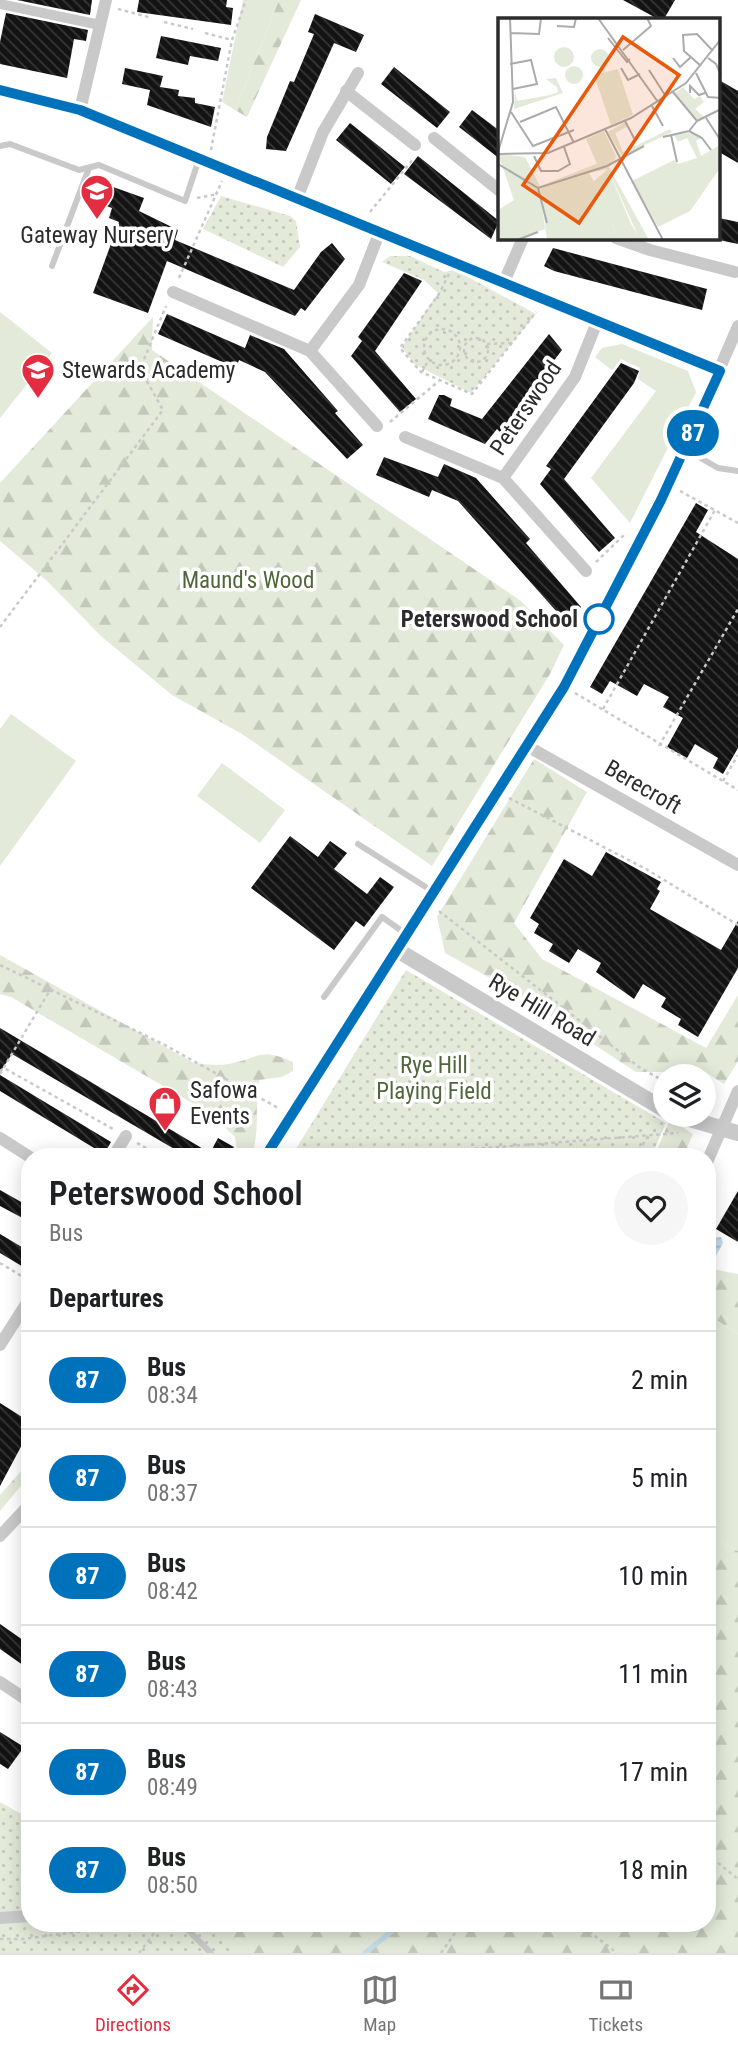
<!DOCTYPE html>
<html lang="en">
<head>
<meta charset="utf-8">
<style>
  body { margin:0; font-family:"Roboto Condensed",sans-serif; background:#f6f6f6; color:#202124; height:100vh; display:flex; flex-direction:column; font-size:26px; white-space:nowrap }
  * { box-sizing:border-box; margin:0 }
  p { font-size:23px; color:#757577 }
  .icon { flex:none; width:38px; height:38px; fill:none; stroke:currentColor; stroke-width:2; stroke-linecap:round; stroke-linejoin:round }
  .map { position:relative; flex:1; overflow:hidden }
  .details { position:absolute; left:21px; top:1148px; width:695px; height:784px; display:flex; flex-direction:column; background:#fff; border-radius:28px; box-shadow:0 4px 18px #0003 }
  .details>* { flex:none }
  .badge { padding:0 14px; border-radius:23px; font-size:24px; line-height:46px }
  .buttons { position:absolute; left:653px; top:1064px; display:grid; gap:14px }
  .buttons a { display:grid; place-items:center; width:63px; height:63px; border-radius:50%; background:#fff; box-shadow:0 4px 18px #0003; font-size:35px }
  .map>.badge { position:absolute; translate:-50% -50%; box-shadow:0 0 0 4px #fff }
  h2 { padding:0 28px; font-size:26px; line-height:63px }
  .round { display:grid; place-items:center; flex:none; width:74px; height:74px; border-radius:37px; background:#f6f6f6 }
  .summary { display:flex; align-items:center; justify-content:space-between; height:119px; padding:0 28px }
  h1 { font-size:33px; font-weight:600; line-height:52px }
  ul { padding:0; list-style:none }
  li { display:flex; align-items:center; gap:21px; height:98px; padding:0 28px; border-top:2px solid #e0e0e0 }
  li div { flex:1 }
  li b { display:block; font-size:26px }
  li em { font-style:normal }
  li .badge { min-width:77px; font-weight:700; text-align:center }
  .tabs { display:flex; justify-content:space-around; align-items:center; height:98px; border-top:2px solid #e0e0e0; background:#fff; font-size:19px; color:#757577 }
  .tabs a { display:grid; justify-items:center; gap:4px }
  .tabs .selected { color:#e32d41 }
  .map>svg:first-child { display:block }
</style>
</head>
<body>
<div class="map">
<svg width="738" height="1953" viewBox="0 0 738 1953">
  <defs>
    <pattern id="forest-firs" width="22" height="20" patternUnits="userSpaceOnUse" patternTransform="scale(1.75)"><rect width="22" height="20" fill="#e3ead9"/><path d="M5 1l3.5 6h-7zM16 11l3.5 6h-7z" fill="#c3c9ba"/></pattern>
    <pattern id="park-dots" width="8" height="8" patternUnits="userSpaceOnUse" patternTransform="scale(1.75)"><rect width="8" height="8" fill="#e3ead9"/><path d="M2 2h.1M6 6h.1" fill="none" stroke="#c3c9ba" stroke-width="1.8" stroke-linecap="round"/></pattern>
    <pattern id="water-rules" width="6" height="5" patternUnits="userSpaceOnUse" patternTransform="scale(1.75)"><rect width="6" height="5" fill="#c5ddea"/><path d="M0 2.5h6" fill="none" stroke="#a9bec9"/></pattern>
    <pattern id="building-back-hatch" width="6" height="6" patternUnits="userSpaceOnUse" patternTransform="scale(1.75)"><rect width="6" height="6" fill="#131313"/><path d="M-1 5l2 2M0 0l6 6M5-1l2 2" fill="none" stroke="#363636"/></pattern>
  </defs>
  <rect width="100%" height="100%" fill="#fff"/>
  <g fill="#e3ead9">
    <polygon points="243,0 279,0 235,110 222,102"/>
    <polygon points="0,312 52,353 0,418"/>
    <polygon points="622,344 688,371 696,392 630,523 591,478 656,391 638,379 640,368 621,359 612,370 595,357 602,348"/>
    <polygon points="11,714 76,761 0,866 0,729"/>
    <polygon points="222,763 285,810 260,843 197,796"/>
    <polygon points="707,1314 738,1334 738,1551 707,1536"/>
  </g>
  <g fill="url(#forest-firs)">
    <polygon points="279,0 301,0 247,117 235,110"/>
    <polygon points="153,317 152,350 521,601 564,645 550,674 432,866 242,734 172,695 102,637 46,580 0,541 0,483"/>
    <polygon points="534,759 587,792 514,923 542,959 706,1048 738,995 738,1061 724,1084 705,1072 636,1072 508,988 445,953 437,917"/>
    <path d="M0 955 194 1063C205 1064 217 1066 228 1064 261 1059 257 1046 293 1062V1071L282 1077 259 1080C254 1107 261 1131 251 1157H238L235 1137 211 1114 11 997 0 994Z"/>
    <polygon points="670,1119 693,1134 683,1157 654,1157"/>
    <polygon points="707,1268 738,1274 738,1334 707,1314"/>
    <polygon points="30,1461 30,1475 0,1511 0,1495"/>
    <polygon points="707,1536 738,1551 738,1953 163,1953 161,1923 707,1923"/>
  </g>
  <g fill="url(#park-dots)">
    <polygon points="221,196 290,216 296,221 300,247 283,267 203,229"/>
    <polygon points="390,256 410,256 444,272 455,270 536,314 471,393 414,364 402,347 438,293 424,280 382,262"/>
    <polygon points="406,970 666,1123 651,1157 291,1157"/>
    <polygon points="0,1802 30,1819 30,1923 209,1923 234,1953 0,1953"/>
  </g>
  <polygon fill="url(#water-rules)" points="721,1237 723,1243 712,1263 707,1260 707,1250 714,1238"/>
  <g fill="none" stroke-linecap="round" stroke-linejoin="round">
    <polyline stroke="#c5ddea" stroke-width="5" points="365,1953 402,1923"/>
  </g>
  <g fill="url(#building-back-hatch)">
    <polygon points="17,0 92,0 90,15"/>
    <polygon points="139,0 227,0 226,7 233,8 231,25 137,12"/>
    <polygon points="623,0 675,0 664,19 658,19"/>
    <polygon points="6,13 88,30 86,41 74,39 67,78 0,64 0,42"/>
    <polygon points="315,14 364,35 356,52 334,43 286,151 266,149 267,137 281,103 290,81 294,82 314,34 308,32"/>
    <polygon points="161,36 221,48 218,61 190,56 188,65 156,58"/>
    <polygon points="394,67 450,112 437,128 381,84"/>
    <polygon points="125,68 163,76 160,87 179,90 178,96 195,98 195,103 215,107 211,127 147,105 150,90 122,84"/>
    <polygon points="719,80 738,91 738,163 719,152"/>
    <polygon points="472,110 500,131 500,159 459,127"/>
    <polygon points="350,123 405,167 391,184 336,140"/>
    <polygon points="418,156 499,221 491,239 404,174"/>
    <polygon points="102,183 144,198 139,211 178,230 175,240 294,290 321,252 332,243 345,259 305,311 301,308 295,316 167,261 148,313 93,293 119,222 109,218 112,208 95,202"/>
    <polygon points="719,218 738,222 738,244 719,240"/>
    <polygon points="553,248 707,289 702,310 554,271 544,266"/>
    <polygon points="404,273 422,281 375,351 416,399 400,412 351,356 362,341 358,337"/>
    <polygon points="167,314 245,348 250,335 284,349 338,411 335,413 363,445 347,459 265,372 239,360 236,368 158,334"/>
    <polygon points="549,334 562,350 500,432 497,429 485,444 428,419 439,395 444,395 452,399 450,406 482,419"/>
    <polygon points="621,363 639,371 634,383 564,479 615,538 599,552 540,484 551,469 546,466"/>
    <polygon points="384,457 438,477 444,464 476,478 530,539 526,543 581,607 565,621 458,501 432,490 429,497 376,475"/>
    <polygon points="696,503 708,510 696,532 738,559 738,748 723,774 713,768 718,758 695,744 687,758 667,747 683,718 663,707 669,697 644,684 637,696 610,681 602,694 590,687"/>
    <polygon points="290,836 318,857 330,841 347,853 334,869 367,894 380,877 394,887 364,927 356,921 334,950 251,888"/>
    <polygon points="606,852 661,882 657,889 660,891 650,909 721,950 738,921 738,968 698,1037 678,1025 681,1019 661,1007 666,998 643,984 634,999 596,972 601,963 578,949 569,963 549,951 553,944 534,933 539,924 530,918 564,859 592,876"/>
    <polygon points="0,1028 210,1153 218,1138 234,1147 227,1157 188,1157 12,1054 0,1072"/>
    <polygon points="0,1075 111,1142 104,1154 0,1091"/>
    <polygon points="0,1190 30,1207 30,1222 0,1206"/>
    <polygon points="738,1191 738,1242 716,1229"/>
    <polygon points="0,1234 30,1252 30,1271 0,1253"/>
    <polygon points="0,1403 30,1422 30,1445 24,1441 0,1486"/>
    <polygon points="0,1624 30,1645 30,1670 0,1649"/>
    <polygon points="0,1732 24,1747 8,1769 0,1764"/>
  </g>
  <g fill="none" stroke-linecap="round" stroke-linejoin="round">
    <g stroke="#c9c9c9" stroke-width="2.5" stroke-dasharray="3.5 3.5" stroke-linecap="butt">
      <polyline points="118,9 152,18"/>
      <polyline points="164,22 193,29"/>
      <polyline points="205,33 232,40"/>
      <polyline points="211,150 232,40 246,0"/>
      <polyline points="197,198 218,194"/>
      <polyline points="370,212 414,158"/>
      <polyline points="449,274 439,294 400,348 421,372 472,394 536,312"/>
      <polyline points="179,278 222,181"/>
      <circle cx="442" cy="347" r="18"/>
      <circle cx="476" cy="350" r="12"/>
      <polyline points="487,344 511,343"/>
      <polyline points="422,372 429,359"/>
      <polyline points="390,422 439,381"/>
      <polyline points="680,491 738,523"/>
      <polyline points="596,562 624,535"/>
      <polyline points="0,627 163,410 140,369 166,306"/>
      <polyline points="575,693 738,790"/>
      <polyline points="603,709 715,510"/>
      <polyline points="659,746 738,609"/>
      <polyline points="723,781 738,755"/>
      <polyline points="509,798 646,869 738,925"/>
      <polyline points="439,911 639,1067 665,1082"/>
      <polyline points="0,965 163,1044 280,1109"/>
      <polyline points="0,1071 4,1068 113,1129"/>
      <polyline points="0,1074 50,990"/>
      <polyline points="704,1101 716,1107"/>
      <polyline points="137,1143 162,1157"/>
      <polyline points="639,1151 648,1136"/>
      <polyline points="370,1157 678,1133"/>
      <polyline points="636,1157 639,1151 648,1157"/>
      <polyline points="0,1263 30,1281"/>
      <polyline points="707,1854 738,1879"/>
      <polyline points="578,1923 617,1953"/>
      <polyline points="0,1939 22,1939 146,1923"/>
      <polyline points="139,1953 162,1923"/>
      <polyline points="441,1953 462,1923"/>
    </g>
    <g stroke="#c9c9c9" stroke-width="6">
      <polyline points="0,146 10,144 79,170 99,165 185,201 199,159"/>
      <polyline points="52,266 89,168"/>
      <polyline points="685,449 718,468 738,471"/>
      <polyline points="358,844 432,891"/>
      <polyline points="324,997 382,917 406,934"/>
      <polyline points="181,1923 211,1953"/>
    </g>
    <polyline stroke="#c9c9c9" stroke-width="10" points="0,4 100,25"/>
    <g stroke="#c9c9c9" stroke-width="12">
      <polyline points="0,90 80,110 720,371"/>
      <polyline points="346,91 415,145"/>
      <polyline points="80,110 106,0"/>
      <polyline points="434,138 500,191"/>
      <polyline points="298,196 323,132 358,73"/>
      <polyline points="616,238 650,250 735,272"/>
      <polyline points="504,282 523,238"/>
      <polyline points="173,292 310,351 359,285 380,231"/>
      <polyline points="310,351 377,426"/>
      <polyline points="405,437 503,478 586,571"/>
      <polyline points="503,478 575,377 597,322"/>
      <polyline points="527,746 738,865"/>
      <polyline points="0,1138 30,1157"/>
      <polyline points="113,1157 126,1136"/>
      <polyline points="265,1157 564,686 685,449 738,326"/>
      <polyline points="707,1162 738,1091"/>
      <polyline points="0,1345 30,1298"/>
      <polyline points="0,1536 30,1504"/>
      <polyline points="0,1682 30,1702"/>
      <polyline points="0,1918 30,1916"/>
    </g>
    <g stroke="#c9c9c9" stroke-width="16">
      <polyline points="397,950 665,1110"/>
      <polyline points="676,1115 738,1133"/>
    </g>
  </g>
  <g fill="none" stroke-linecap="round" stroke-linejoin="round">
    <defs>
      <polyline id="line" points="0,90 80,110 720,371 661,500 564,687 265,1157"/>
    </defs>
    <use href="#line" stroke="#fff" stroke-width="16"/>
    <use href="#line" stroke="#0072bc" stroke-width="10"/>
  </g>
  <defs>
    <symbol id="school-pin" viewBox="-11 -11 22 30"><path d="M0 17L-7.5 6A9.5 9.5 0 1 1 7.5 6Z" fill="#e32d41" stroke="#fff"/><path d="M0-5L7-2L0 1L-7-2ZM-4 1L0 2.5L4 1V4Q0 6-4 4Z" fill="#fff"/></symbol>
    <symbol id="shop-pin" viewBox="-11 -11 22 30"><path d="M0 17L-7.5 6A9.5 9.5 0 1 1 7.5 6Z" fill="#e32d41" stroke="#fff"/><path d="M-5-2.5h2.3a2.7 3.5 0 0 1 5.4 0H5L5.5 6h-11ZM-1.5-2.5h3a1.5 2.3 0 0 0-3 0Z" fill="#fff"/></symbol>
  </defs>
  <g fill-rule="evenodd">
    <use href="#school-pin" x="78" y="172" width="38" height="52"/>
    <use href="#school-pin" x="19" y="351" width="38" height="52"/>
    <use href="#shop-pin" x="146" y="1084" width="38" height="52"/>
  </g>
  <circle fill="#fff" stroke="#0072bc" stroke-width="3.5" cx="599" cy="619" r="14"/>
  <g text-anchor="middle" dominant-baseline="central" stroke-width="7" stroke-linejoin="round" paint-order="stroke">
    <g font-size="23" fill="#2c2c2c" stroke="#fff" text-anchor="start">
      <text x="97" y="235" text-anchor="middle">Gateway Nursery</text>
      <text x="62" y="370">Stewards Academy</text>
      <text x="190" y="1090">Safowa<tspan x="190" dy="26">Events</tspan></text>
    </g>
    <g font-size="23" fill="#2c2c2c" stroke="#fff">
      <text transform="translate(526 408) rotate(-56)">Peterswood</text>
      <text transform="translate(643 787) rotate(30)">Berecroft</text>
      <text transform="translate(542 1010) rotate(31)">Rye Hill Road</text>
    </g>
    <g font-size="23" fill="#50663a" stroke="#fff">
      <text x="248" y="580">Maund's Wood</text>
      <text x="434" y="1065">Rye Hill<tspan x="434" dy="26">Playing Field</tspan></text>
    </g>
    <g font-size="23" font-weight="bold" fill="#2c2c2c" stroke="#fff" text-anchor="end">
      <text x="578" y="619">Peterswood School</text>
    </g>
  </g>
  <g transform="translate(498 18)">
    <rect width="222" height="222" fill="#fff"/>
    <path d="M56 39a10 10 0 1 1 20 0a10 10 0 1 1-20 0ZM93 40a9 9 0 1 1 18 0a9 9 0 1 1-18 0ZM67 57a9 9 0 1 1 18 0a9 9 0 1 1-18 0ZM191 115 203 120 198 123 203 138 222 127V150L192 193 160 209 134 163 176 142 180 146 199 140 189 120 180 124 176 117ZM110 151 133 206 143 222H120L114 206 105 207 98 182 104 180 95 164Z" fill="#e3ead9"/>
    <path d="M120 51 135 97 113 107 96 57ZM127 104 129 109 117 115 125 134 172 111 174 114 124 138 110 114ZM119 138 111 149 151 222H142L110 151 91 155 105 180 98 182 105 206H114L120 222H49L42 168Z" fill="#e3ead9"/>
    <path d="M58 60 65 75 16 91 17 73 19 83 52 77 60 74 59 69 48 61ZM185 69 196 81 202 78 206 84 197 91 207 100 199 102 177 75ZM106 113 118 138 100 148 88 121ZM0 136 27 139 42 168 47 211 16 222H0V192L16 182Z" fill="#e3ead9"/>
    <path fill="none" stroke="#ababab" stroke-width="2" d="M100 0 160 84M59 8 76 9 78 0M12 15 41 16 43 0M110 20 129 44 132 41M125 32 153 8 149 0M175 40 182 49 193 39M210 40 218 46 223 57M12 46 33 42 39 66 15 71M203 48 186 33 185 17 199 16 215 33M123 50 130 62 142 56M151 52 167 77M198 55 210 79 223 80M175 74 199 103M192 75V68L201 77 207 75M154 88 165 108M13 94 35 128 76 112M208 100 223 123M127 103 137 122M199 103 223 91M22 104 58 89 76 125M107 111 165 222M191 113 204 120 213 132M173 117 179 144M165 119 191 113 199 103M0 134 15 84 12 0M0 136 50 135 133 100 188 65 223 21M36 138 43 153H60L72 146 66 129M0 146 40 170 109 148 146 128M40 170 49 205M19 222 40 214"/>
    <path fill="#e8590c" fill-opacity="0.15" stroke="#e8590c" stroke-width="3.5" d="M125 19 181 57 81 205 25 167Z"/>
    <rect width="222" height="222" fill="none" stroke="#2c2c2c" stroke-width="3.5"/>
  </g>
</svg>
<div class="buttons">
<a><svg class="icon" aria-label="layers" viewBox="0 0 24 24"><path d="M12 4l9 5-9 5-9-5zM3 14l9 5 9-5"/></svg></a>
</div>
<b class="badge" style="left:693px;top:433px;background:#0072bc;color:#fff">87</b>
<section class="details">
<div class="summary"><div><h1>Peterswood School</h1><p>Bus</p></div><a class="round"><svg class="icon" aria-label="heart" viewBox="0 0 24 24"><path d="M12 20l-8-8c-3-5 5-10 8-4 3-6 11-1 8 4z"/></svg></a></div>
<h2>Departures</h2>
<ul>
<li><span class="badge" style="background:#0072bc;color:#fff">87</span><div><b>Bus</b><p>08:34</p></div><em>2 min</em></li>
<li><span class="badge" style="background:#0072bc;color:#fff">87</span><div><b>Bus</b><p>08:37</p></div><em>5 min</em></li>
<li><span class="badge" style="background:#0072bc;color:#fff">87</span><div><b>Bus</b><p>08:42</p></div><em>10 min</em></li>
<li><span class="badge" style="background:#0072bc;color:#fff">87</span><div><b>Bus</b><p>08:43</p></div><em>11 min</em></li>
<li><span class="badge" style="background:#0072bc;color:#fff">87</span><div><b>Bus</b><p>08:49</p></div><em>17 min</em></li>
<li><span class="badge" style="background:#0072bc;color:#fff">87</span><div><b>Bus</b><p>08:50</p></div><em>18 min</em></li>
</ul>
</section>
</div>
<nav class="tabs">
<a class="selected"><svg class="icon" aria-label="directions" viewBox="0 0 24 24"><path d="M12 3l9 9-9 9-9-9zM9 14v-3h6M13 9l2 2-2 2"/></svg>Directions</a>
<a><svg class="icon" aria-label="map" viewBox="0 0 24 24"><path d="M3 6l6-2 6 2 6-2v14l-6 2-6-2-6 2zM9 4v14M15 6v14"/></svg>Map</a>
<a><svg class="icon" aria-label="tickets" viewBox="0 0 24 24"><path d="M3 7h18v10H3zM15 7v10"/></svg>Tickets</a>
</nav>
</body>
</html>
